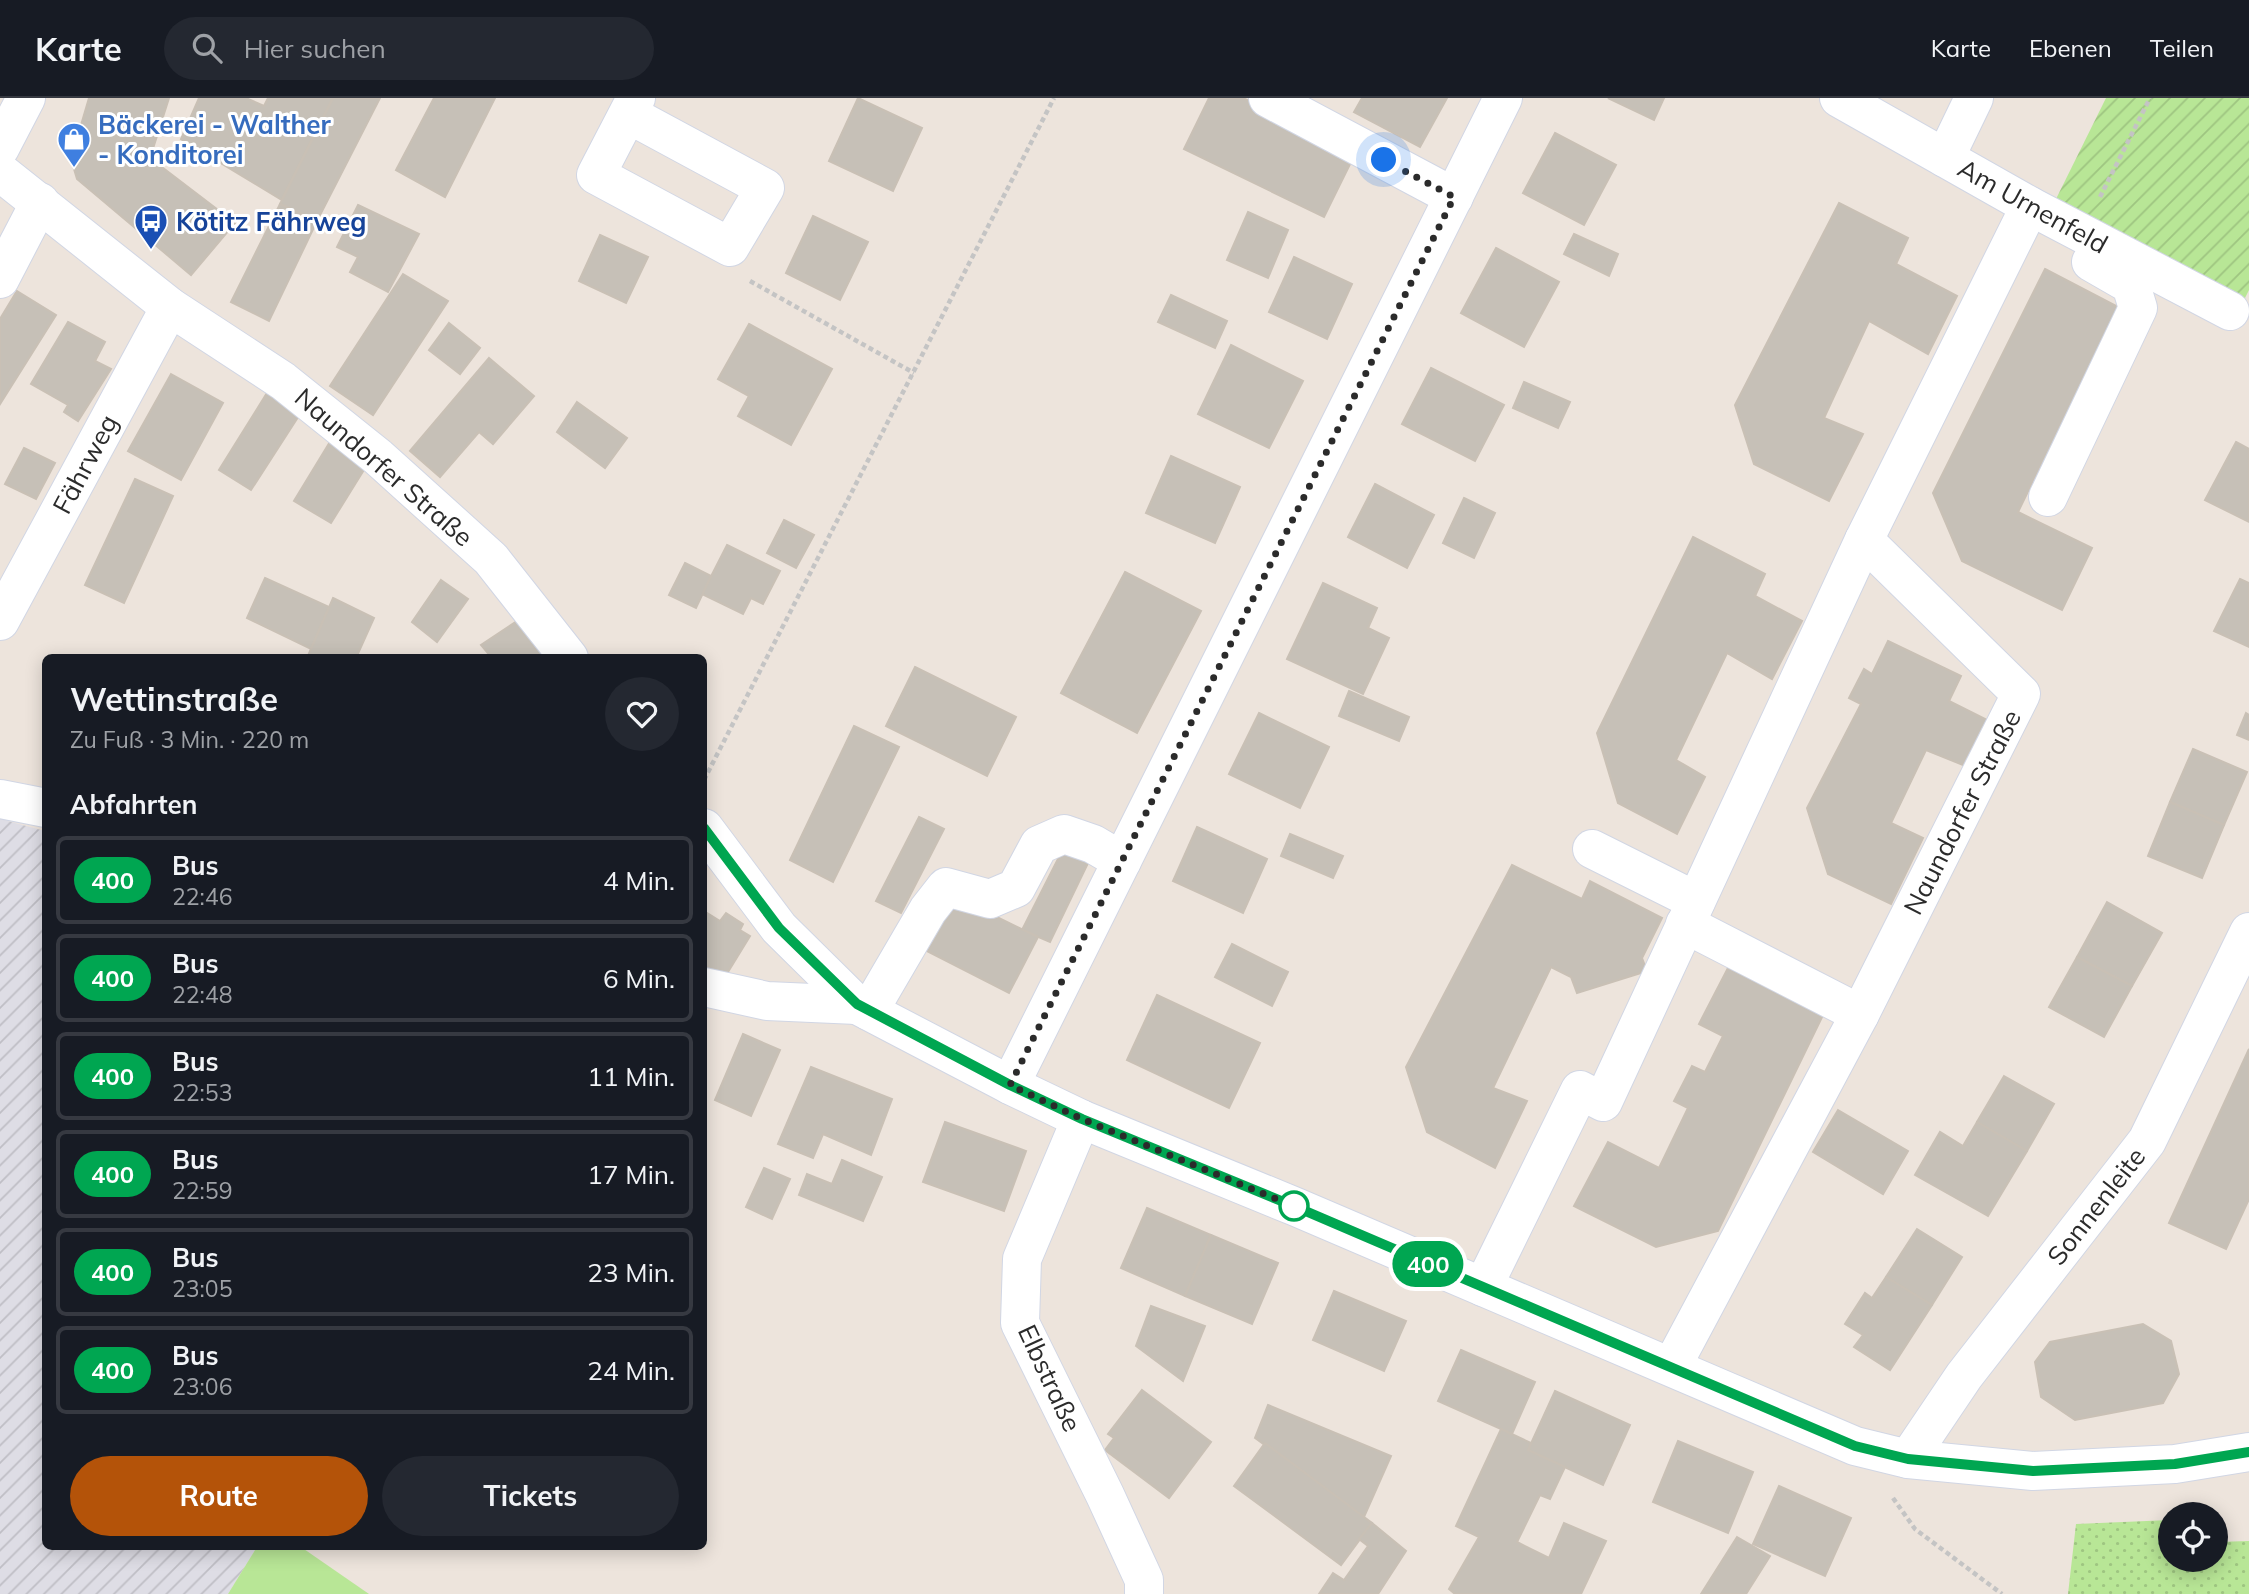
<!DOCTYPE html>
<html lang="de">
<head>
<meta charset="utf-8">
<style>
  body { margin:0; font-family:Mulish,sans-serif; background:#242831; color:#f1f3f6; height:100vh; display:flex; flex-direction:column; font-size:26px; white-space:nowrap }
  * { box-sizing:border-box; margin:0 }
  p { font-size:23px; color:#9ea1a6 }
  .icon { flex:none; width:38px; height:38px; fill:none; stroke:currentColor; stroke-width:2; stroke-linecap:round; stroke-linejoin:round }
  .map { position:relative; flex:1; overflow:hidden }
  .sheet { position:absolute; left:42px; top:556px; width:665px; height:896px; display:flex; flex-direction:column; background:#171b24; border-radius:10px; box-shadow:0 4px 18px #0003 }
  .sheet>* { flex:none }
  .badge { padding:0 14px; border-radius:23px; font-size:24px; line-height:46px }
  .fabs { position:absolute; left:2158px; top:1404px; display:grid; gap:14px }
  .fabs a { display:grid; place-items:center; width:70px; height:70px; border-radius:50%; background:#171b24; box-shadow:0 4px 18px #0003; font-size:35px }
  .you { position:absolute; width:35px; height:35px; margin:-18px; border:5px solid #fff; border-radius:50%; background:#1a73e8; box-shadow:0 0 0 10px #1a73e833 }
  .map>.badge { position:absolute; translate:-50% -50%; box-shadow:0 0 0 4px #fff }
  h2 { padding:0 28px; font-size:26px; line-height:63px }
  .round { display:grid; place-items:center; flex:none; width:74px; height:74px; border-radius:37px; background:#242831 }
  .summary { display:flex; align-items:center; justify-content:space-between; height:119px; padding:0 28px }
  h1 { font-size:33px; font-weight:700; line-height:52px }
  .primary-button { display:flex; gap:14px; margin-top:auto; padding:14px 28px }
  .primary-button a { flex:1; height:80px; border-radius:42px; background:#b45309; color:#fff; font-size:28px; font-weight:700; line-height:80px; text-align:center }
  .primary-button a+a { background:#242831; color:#f1f3f6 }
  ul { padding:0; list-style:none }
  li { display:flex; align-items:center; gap:21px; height:88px; margin:0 14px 10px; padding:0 14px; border:4px solid #363941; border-radius:10px }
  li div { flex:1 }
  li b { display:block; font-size:26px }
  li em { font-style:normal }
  li .badge { min-width:77px; font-weight:700; text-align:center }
  header { display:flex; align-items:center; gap:42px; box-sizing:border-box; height:98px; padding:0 35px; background:#171b24; border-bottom:2px solid #363941 }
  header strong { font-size:33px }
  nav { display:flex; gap:38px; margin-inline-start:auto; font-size:24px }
  .search { width:490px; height:63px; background:#242831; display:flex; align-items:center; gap:18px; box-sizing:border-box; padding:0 24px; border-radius:38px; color:#9ea1a6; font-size:26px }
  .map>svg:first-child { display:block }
</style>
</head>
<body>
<header>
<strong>Karte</strong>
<div class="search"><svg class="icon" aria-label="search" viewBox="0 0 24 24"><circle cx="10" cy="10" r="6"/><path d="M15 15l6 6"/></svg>Hier suchen</div>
<nav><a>Karte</a><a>Ebenen</a><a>Teilen</a></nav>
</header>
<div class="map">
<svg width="2249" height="1496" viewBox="0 0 2249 1496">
  <defs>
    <pattern id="industrial-furrows" width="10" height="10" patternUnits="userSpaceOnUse" patternTransform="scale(1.75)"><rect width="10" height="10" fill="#dedde5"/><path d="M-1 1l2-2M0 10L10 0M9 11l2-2" fill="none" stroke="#bfbec5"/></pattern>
    <pattern id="park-dots" width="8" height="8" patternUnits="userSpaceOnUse" patternTransform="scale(1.75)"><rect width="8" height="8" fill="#b8e696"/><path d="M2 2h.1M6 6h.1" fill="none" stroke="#9ec581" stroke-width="1.8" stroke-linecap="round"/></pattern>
    <pattern id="garden-furrows" width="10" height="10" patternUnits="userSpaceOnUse" patternTransform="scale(1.75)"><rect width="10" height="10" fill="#b8e696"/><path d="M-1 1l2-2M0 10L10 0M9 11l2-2" fill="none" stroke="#9ec581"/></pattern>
  </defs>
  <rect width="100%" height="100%" fill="#ede4dc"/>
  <polygon fill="url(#industrial-furrows)" points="0,721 45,733 46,1449 257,1449 228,1496 0,1496"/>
  <polygon fill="#b8e696" points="257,1449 301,1449 369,1496 228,1496"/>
  <polygon fill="url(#park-dots)" points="2170,1422 2170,1461 2216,1461 2216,1444 2249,1443 2249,1496 2068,1496 2076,1426"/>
  <polygon fill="url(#garden-furrows)" points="2106,0 2249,0 2249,192 2244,202 2056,101"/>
  <g fill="#c6c0b7" stroke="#c9c0b5" stroke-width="2">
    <polygon points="89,0 169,0 150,60 235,125 191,177 77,81 71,61"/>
    <polygon points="199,0 246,0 264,8 268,0 333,0 282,102 181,41"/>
    <polygon points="333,0 380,0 317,123 280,106"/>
    <polygon points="434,0 495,0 445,99 396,72"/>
    <polygon points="858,0 922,30 893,93 829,63"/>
    <polygon points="1209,0 1243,0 1356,54 1324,119 1184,51"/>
    <polygon points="1362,0 1447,0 1420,49 1354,14"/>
    <polygon points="1608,0 1664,0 1654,22"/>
    <polygon points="1555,35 1616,67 1584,127 1523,95"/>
    <polygon points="1839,105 1908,140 1896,166 1957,198 1928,256 1869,223 1824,320 1863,336 1829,403 1754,366 1735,307"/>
    <polygon points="280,106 317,123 269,223 231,204"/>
    <polygon points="358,107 419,136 388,194 350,174 358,159 337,149"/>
    <polygon points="1248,114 1288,132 1268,180 1227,162"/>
    <polygon points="813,118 868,144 840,202 786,175"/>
    <polygon points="1574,136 1618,156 1609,178 1564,156"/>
    <polygon points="600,137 648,159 626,205 579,183"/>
    <polygon points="1496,150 1559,184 1524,249 1461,215"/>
    <polygon points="1294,159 1352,186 1327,241 1269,214"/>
    <polygon points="2045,171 2118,209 2018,414 2092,450 2062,512 1962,463 1933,395"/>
    <polygon points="403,176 448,203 373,317 330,288"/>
    <polygon points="17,193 56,217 0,306 0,221"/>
    <polygon points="1171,197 1227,223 1215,250 1158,224"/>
    <polygon points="68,224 105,244 95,263 111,271 78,323 64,314 68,307 31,286"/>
    <polygon points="449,225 480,250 460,276 429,252"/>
    <polygon points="749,226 832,271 791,347 738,318 749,298 718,281"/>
    <polygon points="1231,247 1303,283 1269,350 1198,316"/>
    <polygon points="489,260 534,298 493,346 479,334 440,379 410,353"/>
    <polygon points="1431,270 1504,307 1475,363 1402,326"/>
    <polygon points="171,276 223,305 181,382 128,353"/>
    <polygon points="1524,284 1570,304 1558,330 1513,310"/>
    <polygon points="267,295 300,316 251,392 219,372"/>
    <polygon points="577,304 627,340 605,370 557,334"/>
    <polygon points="333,339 370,362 331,425 294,403"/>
    <polygon points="2236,344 2249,351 2249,424 2205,402"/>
    <polygon points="24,350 55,365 36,401 5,386"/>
    <polygon points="1171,358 1240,389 1215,445 1146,415"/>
    <polygon points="135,381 173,398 124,505 85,487"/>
    <polygon points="1375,386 1434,417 1407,470 1348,439"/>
    <polygon points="1464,400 1495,415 1474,460 1443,445"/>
    <polygon points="784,422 814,437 796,470 767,455"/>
    <polygon points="1693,439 1765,476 1755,498 1802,523 1772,581 1727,555 1676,662 1705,679 1677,736 1618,705 1597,635"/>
    <polygon points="727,447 780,473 763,506 751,500 743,516 702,496"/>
    <polygon points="685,465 711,478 696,510 669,497"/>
    <polygon points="1125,474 1201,513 1137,635 1061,595"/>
    <polygon points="265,480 329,509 311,551 247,520"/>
    <polygon points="2240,481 2249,485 2249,549 2214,533"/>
    <polygon points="441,482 468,501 437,544 412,524"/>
    <polygon points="1323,485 1377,510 1368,530 1389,540 1363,596 1287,561"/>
    <polygon points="333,500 374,520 356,560 307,560"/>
    <polygon points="520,521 550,560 492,560 481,547"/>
    <polygon points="1888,543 1961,578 1949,603 1987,622 1963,667 1926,652 1891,725 1923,740 1891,806 1828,776 1807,710 1861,606 1849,600 1864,571 1872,576"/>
    <polygon points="915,569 1016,619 987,678 886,628"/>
    <polygon points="1349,593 1409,619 1399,643 1339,618"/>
    <polygon points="1259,615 1329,649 1300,710 1229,676"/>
    <polygon points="2246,615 2249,617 2249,642 2237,637"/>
    <polygon points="854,628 899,649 833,784 790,762"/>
    <polygon points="2193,651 2247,674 2224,727 2170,704"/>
    <polygon points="2170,704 2224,727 2202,780 2148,758"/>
    <polygon points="919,719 944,731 901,815 876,803"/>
    <polygon points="1197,729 1267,761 1243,815 1173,783"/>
    <polygon points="1290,736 1343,758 1333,780 1281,758"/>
    <polygon points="1063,751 1089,763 1050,844 1022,832"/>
    <polygon points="1512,767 1582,801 1590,783 1662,820 1642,860 1647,873 1577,895 1571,879 1551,869 1493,990 1527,1003 1495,1070 1427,1034 1406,969"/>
    <polygon points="956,799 1038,839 1009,895 927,853"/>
    <polygon points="2107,804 2162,835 2132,888 2077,859"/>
    <polygon points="704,813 720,823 726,815 743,826 740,832 750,838 723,882 704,870"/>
    <polygon points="1232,846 1288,874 1272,908 1215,879"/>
    <polygon points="2077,859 2132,888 2104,939 2049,909"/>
    <polygon points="1730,866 1824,915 1718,1133 1656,1149 1574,1108 1608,1044 1659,1070 1688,1010 1674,1003 1692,968 1705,974 1723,938 1699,926"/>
    <polygon points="1157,897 1260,945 1229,1010 1127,962"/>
    <polygon points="743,936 780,952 751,1018 715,1002"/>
    <polygon points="2249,951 2249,1101 2226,1151 2169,1125"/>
    <polygon points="811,969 892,1001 871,1057 823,1036 813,1060 778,1046"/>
    <polygon points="2004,978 2054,1006 2027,1053 1977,1024"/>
    <polygon points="1838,1012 1908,1053 1883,1096 1813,1054"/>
    <polygon points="945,1024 1026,1053 1004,1113 923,1084"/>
    <polygon points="1977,1024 2027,1053 1988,1118 1915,1077 1940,1034 1963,1048"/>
    <polygon points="842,1062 882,1079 863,1123 799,1097 807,1076 832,1086"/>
    <polygon points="764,1070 790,1081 772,1121 746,1109"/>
    <polygon points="1147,1110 1211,1137 1185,1198 1121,1170"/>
    <polygon points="1917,1131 1962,1159 1932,1207 1886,1179"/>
    <polygon points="1211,1137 1278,1165 1252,1226 1185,1198"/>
    <polygon points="1886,1179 1932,1207 1890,1272 1854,1249 1863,1237 1845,1226 1865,1195 1872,1200"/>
    <polygon points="1334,1193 1406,1223 1384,1273 1313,1242"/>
    <polygon points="1151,1208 1205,1228 1183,1283 1136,1248"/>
    <polygon points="2143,1226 2171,1243 2179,1276 2163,1305 2075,1322 2041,1299 2035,1264 2050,1244"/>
    <polygon points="1461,1252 1535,1284 1512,1336 1438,1303"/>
    <polygon points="1142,1292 1211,1344 1169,1400 1105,1352 1114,1340 1108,1336"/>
    <polygon points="1555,1293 1630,1327 1603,1387 1528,1352"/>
    <polygon points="1268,1307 1391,1358 1364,1419 1255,1340"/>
    <polygon points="1501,1331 1531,1345 1528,1352 1565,1369 1550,1401 1540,1397 1517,1444 1549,1460 1564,1425 1606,1443 1581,1496 1455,1496 1449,1491 1479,1439 1456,1428"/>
    <polygon points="1678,1343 1753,1374 1728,1435 1653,1404"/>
    <polygon points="1265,1345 1372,1425 1341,1467 1234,1388"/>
    <polygon points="1779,1388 1851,1420 1825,1478 1753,1446"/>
    <polygon points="1372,1425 1406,1453 1378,1496 1319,1496 1333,1475 1344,1482 1368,1448 1359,1441"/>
    <polygon points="1737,1439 1770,1458 1746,1496 1701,1496"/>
  </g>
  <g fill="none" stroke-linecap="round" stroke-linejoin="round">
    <defs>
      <g id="minor">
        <polyline points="1268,0 1454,99"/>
        <polyline points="1839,0 2030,108 2230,213"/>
        <polyline points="628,16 765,90 730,149 596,77 636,0"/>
        <polyline points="0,50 26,0"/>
        <polyline points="1945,60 1974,0"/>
        <polyline points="0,74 170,209 283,283 378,359 491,461 569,560"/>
        <polyline points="0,181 40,104"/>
        <polyline points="2048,399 2138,210 2131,187 2091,164"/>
        <polyline points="0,523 170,209"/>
        <polyline points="0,701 46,710"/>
        <polyline points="704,730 779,830 857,907 1010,987 1081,1021 1296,1109 1855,1348 1908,1361 2033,1373 2175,1366 2249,1354"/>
        <polyline points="1592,751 1696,803"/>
        <polyline points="1685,826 1860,916"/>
        <polyline points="704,889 767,903 857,907"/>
        <polyline points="869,913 928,812 946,789 990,801 1016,790 1039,747 1064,736 1093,746 1122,763"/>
        <polyline points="1010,987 1503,0"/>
        <polyline points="1081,1021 1022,1161 1020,1225 1105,1397 1144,1482 1144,1496"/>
        <polyline points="1483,1189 1580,992 1603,1004 1864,442 2030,108"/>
        <polyline points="1672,1268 1860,916 2021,596 1864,442"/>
        <polyline points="1908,1361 1964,1278 2147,1043 2249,834"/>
      </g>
    </defs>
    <use href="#minor" stroke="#d1d6e4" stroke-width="40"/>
    <g stroke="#c4c4c4" stroke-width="4.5" stroke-dasharray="5 3.5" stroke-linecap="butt">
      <polyline points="2100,99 2150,0"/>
      <polyline points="750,183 914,275"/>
      <polyline points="704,682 1054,0"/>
      <polyline points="1893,1400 1915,1431 2002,1496"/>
    </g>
    <use href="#minor" stroke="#fff" stroke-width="38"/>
  </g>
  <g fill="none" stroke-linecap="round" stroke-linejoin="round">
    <defs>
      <polyline id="line" points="704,730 779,830 857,906 1010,987 1082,1021 1296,1109 1855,1348 1908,1361 2033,1373 2175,1366 2249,1354"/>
    </defs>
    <use href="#line" stroke="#fff" stroke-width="16"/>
    <use href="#line" stroke="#00a651" stroke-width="10"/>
    <polyline stroke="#2b2b2b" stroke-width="7" stroke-dasharray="0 12.6" points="1294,1108 1296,1109 1082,1021 1010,987 1454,99 1384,62"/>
  </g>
  <defs>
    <symbol id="shop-pin" viewBox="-11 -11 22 30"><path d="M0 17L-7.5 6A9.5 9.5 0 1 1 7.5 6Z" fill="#3f7fe0" stroke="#fff"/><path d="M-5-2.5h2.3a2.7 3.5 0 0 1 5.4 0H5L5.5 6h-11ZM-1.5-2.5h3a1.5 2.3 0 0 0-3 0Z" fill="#fff"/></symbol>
    <symbol id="bus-pin" viewBox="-11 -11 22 30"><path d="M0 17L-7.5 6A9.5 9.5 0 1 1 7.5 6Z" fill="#1a4fb4" stroke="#fff"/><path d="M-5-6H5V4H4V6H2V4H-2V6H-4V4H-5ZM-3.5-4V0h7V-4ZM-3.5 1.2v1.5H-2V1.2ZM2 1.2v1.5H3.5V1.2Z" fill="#fff"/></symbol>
  </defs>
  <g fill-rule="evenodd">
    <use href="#shop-pin" x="55" y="22" width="38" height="52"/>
    <use href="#bus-pin" x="132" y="104" width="38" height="52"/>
  </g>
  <circle fill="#fff" stroke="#00a651" stroke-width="3.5" cx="1294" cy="1108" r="14"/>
  <g text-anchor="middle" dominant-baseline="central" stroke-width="6" stroke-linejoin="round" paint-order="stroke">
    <g font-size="26" font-weight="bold" fill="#366cbe" stroke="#fff" text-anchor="start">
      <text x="98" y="26">Bäckerei - Walther<tspan x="98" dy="30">- Konditorei</tspan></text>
    </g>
    <g font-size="26" fill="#2b2b2b" stroke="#fff">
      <text transform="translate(2033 108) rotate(29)">Am Urnenfeld</text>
      <text transform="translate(85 366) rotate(-62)">Fährweg</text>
      <text transform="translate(384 369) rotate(41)">Naundorfer Straße</text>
      <text transform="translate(1962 714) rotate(-63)">Naundorfer Straße</text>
      <text transform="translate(2096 1108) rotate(-52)">Sonnenleite</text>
      <text transform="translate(1050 1280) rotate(65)">Elbstraße</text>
    </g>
    <g font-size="26" font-weight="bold" fill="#164399" stroke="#fff" text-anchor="start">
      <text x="176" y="123">Kötitz Fährweg</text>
    </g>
  </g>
</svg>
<div class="fabs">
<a><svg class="icon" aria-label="locate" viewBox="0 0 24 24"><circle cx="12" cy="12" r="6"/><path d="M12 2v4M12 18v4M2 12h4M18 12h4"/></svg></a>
</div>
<div class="you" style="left:1384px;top:62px"></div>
<b class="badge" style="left:1428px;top:1166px;background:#00a651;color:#fff">400</b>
<section class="sheet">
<div class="summary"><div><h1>Wettinstraße</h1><p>Zu Fuß · 3 Min. · 220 m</p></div><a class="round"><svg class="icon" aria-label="heart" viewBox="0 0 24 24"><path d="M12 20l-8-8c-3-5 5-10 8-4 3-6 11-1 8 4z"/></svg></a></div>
<h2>Abfahrten</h2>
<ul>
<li><span class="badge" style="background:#00a651;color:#fff">400</span><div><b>Bus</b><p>22:46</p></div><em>4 Min.</em></li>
<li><span class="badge" style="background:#00a651;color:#fff">400</span><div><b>Bus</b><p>22:48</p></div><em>6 Min.</em></li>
<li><span class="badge" style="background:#00a651;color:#fff">400</span><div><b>Bus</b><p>22:53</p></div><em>11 Min.</em></li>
<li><span class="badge" style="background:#00a651;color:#fff">400</span><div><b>Bus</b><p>22:59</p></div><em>17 Min.</em></li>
<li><span class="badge" style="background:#00a651;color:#fff">400</span><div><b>Bus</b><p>23:05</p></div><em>23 Min.</em></li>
<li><span class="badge" style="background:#00a651;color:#fff">400</span><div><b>Bus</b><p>23:06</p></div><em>24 Min.</em></li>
</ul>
<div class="primary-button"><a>Route</a><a>Tickets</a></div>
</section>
</div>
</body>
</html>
